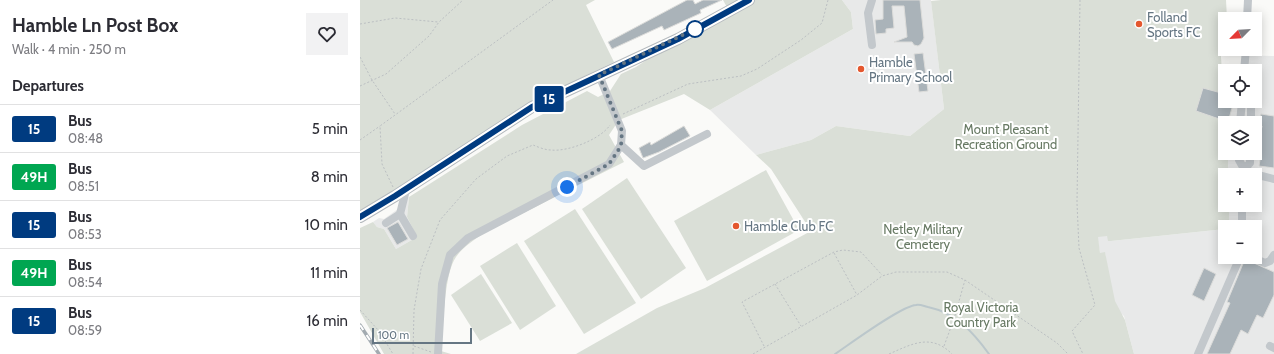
<!DOCTYPE html>
<html lang="en">
<head>
<meta charset="utf-8">
<style>
  body { margin:0; font-family:Cabin,sans-serif; background:#f2f2f3; color:#2b2b33; height:100vh; display:flex; flex-direction:column; font-size:15px; white-space:nowrap }
  * { box-sizing:border-box; margin:0 }
  p { font-size:13px; color:#7c7c81 }
  .icon { flex:none; width:22px; height:22px; fill:none; stroke:currentColor; stroke-width:2; stroke-linecap:round; stroke-linejoin:round }
  .map { position:relative; flex:1; overflow:hidden }
  .details { display:flex; flex-direction:column; background:#fff; width:360px }
  .details>* { flex:none }
  .badge { padding:0 8px; border-radius:3px; font-size:14px; line-height:26px }
  .needle { width:26px; rotate:246deg }
  .fabs { position:absolute; left:858px; top:12px; display:grid; gap:8px }
  .fabs a { display:grid; place-items:center; width:44px; height:44px; border-radius:0px; background:#fff; box-shadow:0 2px 10px #0003; font-size:20px }
  .scale { position:absolute; left:12px; bottom:10px; width:100px; box-sizing:border-box; padding-left:4px; border:2px solid #657683; border-top:0; font-size:11px; line-height:14px; white-space:nowrap; color:#657683; -webkit-text-stroke:3px #fff; paint-order:stroke }
  .you { position:absolute; width:20px; height:20px; margin:-10px; border:3px solid #fff; border-radius:50%; background:#1a73e8; box-shadow:0 0 0 6px #1a73e833 }
  .map>.badge { position:absolute; translate:-50% -50%; box-shadow:0 0 0 2px #fff }
  h2 { padding:0 12px; font-size:15px; line-height:36px }
  .round { display:grid; place-items:center; flex:none; width:42px; height:42px; border-radius:0px; background:#f2f2f3 }
  .overview { display:flex; align-items:center; justify-content:space-between; height:68px; padding:0 12px }
  h1 { font-size:19px; font-weight:800; line-height:30px }
  ul { padding:0; list-style:none }
  li { display:flex; align-items:center; gap:12px; height:48px; padding:0 12px; border-top:1px solid #e1e1e2 }
  li div { flex:1 }
  li b { display:block; font-size:15px }
  li em { font-style:normal }
  li .badge { min-width:44px; font-weight:700; text-align:center }
  main { display:flex; flex:1; min-height:0 }
  .map>svg:first-child { display:block }
</style>
</head>
<body>
<main>
<section class="details">
<div class="overview"><div><h1>Hamble Ln Post Box</h1><p>Walk · 4 min · 250 m</p></div><a class="round"><svg class="icon" aria-label="heart" viewBox="0 0 24 24"><path d="M12 20l-8-8c-3-5 5-10 8-4 3-6 11-1 8 4z"/></svg></a></div>
<h2>Departures</h2>
<ul>
<li><span class="badge" style="background:#003b80;color:#fff">15</span><div><b>Bus</b><p>08:48</p></div><em>5 min</em></li>
<li><span class="badge" style="background:#00a651;color:#fff">49H</span><div><b>Bus</b><p>08:51</p></div><em>8 min</em></li>
<li><span class="badge" style="background:#003b80;color:#fff">15</span><div><b>Bus</b><p>08:53</p></div><em>10 min</em></li>
<li><span class="badge" style="background:#00a651;color:#fff">49H</span><div><b>Bus</b><p>08:54</p></div><em>11 min</em></li>
<li><span class="badge" style="background:#003b80;color:#fff">15</span><div><b>Bus</b><p>08:59</p></div><em>16 min</em></li>
</ul>
</section>
<div class="map">
<svg width="914" height="354" viewBox="0 0 914 354">
  <rect width="100%" height="100%" fill="#fafaf8"/>
  <g fill="#e8e9e9">
    <polygon points="482,0 571,0 584,109 550,136 476,126 451,140 396,155 350,110 493,29 491,12"/>
    <polygon points="882,55 914,56 914,354 774,354 764,316 754,307 745,253 740,253 736,230 747,236 751,241 865,229 865,257 895,257 895,227 869,227 869,205 895,205 895,175 868,175 868,153 895,153 895,123 868,123 874,101 895,101 895,71 882,71"/>
    <polygon points="49,197 47,217 57,237 36,249 24,229 17,227 13,222 19,218 24,219 38,209 40,203"/>
  </g>
  <g fill="#dadfd7">
    <path d="M0 0H235L226 5 254 62C165 103 84 161 0 211Z"/>
    <path d="M363 0H482L491 12 493 29 350 110 324 94 259 120 249 135 264 162 124 233C114 240 103 247 96 257 84 273 83 329 81 351L91 354H24L0 312V228L13 222 17 227 24 229 36 249 57 237 47 217 49 197 162 125 227 91 238 97 250 91 261 74 276 67 318 39 369 11Z"/>
    <polygon points="581,0 866,0 867,19 865,19 865,39 860,40 862,73 865,73 865,101 874,101 868,123 865,123 865,153 868,153 868,175 865,175 865,205 869,205 869,227 865,227 865,229 751,241 748,241 747,236 738,237 740,253 745,252 755,301 765,320 774,354 216,354 297,308 345,288 451,231 411,169 396,155 451,140 476,126 550,136 584,109 571,1"/>
    <polygon points="406,170 439,230 347,281 314,221"/>
    <polygon points="267,178 326,268 281,299 222,209"/>
    <polygon points="215,209 276,303 224,334 164,241"/>
    <polygon points="157,243 196,306 160,330 120,266"/>
    <polygon points="121,274 152,323 120,341 91,295"/>
  </g>
  <g fill="none" stroke-linecap="round" stroke-linejoin="round">
    <path stroke="#bbc7cb" stroke-width="2" d="M475 354C490 344 541 306 556 305 559 304 564 306 568 307 596 313 613 332 629 354"/>
  </g>
  <g fill="#aab3b9" stroke="#dcdcda">
    <polygon points="327,0 333,0 335,4 343,0 362,0 340,10 341,13 304,30 302,26 252,49 248,42"/>
    <polygon points="523,0 560,0 564,38 561,44 558,46 554,45 552,42 534,42 547,37 544,6 532,6 534,28 526,29 526,33 516,34 515,20 523,19"/>
    <polygon points="563,53 568,91 559,92 554,54"/>
    <polygon points="843,88 865,94 865,101 874,101 868,122 836,111"/>
    <polygon points="901,114 914,116 914,168 899,166 901,154 897,153 902,126 899,126"/>
    <polygon points="324,126 330,136 299,152 283,158 279,148 290,142 291,145"/>
    <polygon points="38,222 48,239 37,245 27,228"/>
    <polygon points="885,259 914,272 914,295 903,318 897,315 888,334 881,330 870,354 847,354 870,303 867,302"/>
    <polygon points="844,268 856,274 844,301 832,295"/>
  </g>
  <g fill="none" stroke-linecap="round" stroke-linejoin="round">
    <defs>
      <polyline id="major" points="0,217 35,196 172,107 318,39 389,0"/>
    </defs>
    <use href="#major" stroke="#b5babe" stroke-width="12"/>
    <g stroke="#bbbfc2" stroke-width="1" stroke-dasharray="2 2" stroke-linecap="butt">
      <polyline points="720,0 717,203 719,248 735,305 712,331 723,354"/>
      <polyline points="0,24 35,18 78,22"/>
      <polyline points="0,57 12,80 35,114"/>
      <polyline points="0,86 26,74 69,36 79,22 103,0"/>
      <polyline points="263,114 328,84 381,76 397,69 441,40 462,23 468,0"/>
      <polyline points="0,140 20,126"/>
      <polyline points="33,187 22,164 20,126 193,0"/>
      <polyline points="474,253 497,295"/>
      <polyline points="415,284 441,326"/>
      <polyline points="0,310 19,331 33,354"/>
      <polyline points="54,346 71,352"/>
      <polyline points="404,346 382,302 474,252 483,250 501,252 522,275"/>
      <polyline points="584,346 594,319 605,280"/>
      <path d="M53 354 54 310 61 269 80 220 116 179 147 156 173 145C178 147 185 150 191 150 208 152 241 139 250 125"/>
      <polyline points="393,354 497,295 522,276 536,272 587,272 605,280 697,343 708,354"/>
      <path d="M529 354C552 344 571 333 592 354"/>
    </g>
    <g stroke="#c3c8cc" stroke-width="8">
      <polyline points="887,19 888,0"/>
      <polyline points="512,45 508,13 512,0"/>
      <polyline points="884,71 886,49"/>
      <polyline points="891,101 891,123"/>
      <polyline points="880,123 882,101"/>
      <polyline points="261,145 284,166 347,134"/>
      <polyline points="878,153 879,160 884,169 882,175"/>
      <polyline points="890,153 890,163 884,169 898,175 914,179"/>
      <polyline points="40,214 53,236"/>
      <polyline points="26,223 40,214 46,190"/>
      <polyline points="882,227 882,205"/>
      <polyline points="891,257 905,263 910,261 914,255"/>
      <polyline points="910,346 914,348"/>
      <polyline points="78,354 82,284 90,255 108,238 249,164 261,145 262,131 239,75"/>
      <polyline points="838,354 880,257"/>
    </g>
    <use href="#major" stroke="#fff" stroke-width="10"/>
    <defs>
      <polyline id="rail" points="0,325 19,354"/>
    </defs>
    <use href="#rail" stroke="#a2aab0" stroke-width="3.5"/>
    <use href="#rail" stroke="#fff" stroke-width="2" stroke-dasharray="6" stroke-linecap="butt"/>
  </g>
  <g fill="none" stroke-linecap="round" stroke-linejoin="round">
    <defs>
      <polyline id="line" points="0,217 35,196 172,107 318,39 389,0"/>
    </defs>
    <use href="#line" stroke="#fff" stroke-width="9"/>
    <use href="#line" stroke="#003b80" stroke-width="6"/>
    <polyline stroke="#657683" stroke-width="4" stroke-dasharray="0 7.2" points="207,187 249,164 261,146 262,131 239,75 335,29"/>
  </g>
  <g fill="#e4572e" stroke="#fff" stroke-width="1.5">
    <circle cx="779" cy="24" r="4"/>
    <circle cx="501" cy="69" r="4"/>
    <circle cx="376" cy="226" r="4"/>
  </g>
  <circle fill="#fff" stroke="#003b80" stroke-width="2" cx="335" cy="29" r="8"/>
  <g text-anchor="middle" dominant-baseline="central" stroke-width="4" stroke-linejoin="round" paint-order="stroke">
    <g font-size="13" fill="#657683" stroke="#fff" text-anchor="start">
      <text x="787" y="17">Folland<tspan x="787" dy="15">Sports FC</tspan></text>
      <text x="509" y="62">Hamble<tspan x="509" dy="15">Primary School</tspan></text>
      <text x="384" y="226">Hamble Club FC</text>
    </g>
    <g font-size="13" fill="#687a64" stroke="#fff">
      <text x="646" y="129">Mount Pleasant<tspan x="646" dy="15">Recreation Ground</tspan></text>
      <text x="563" y="229">Netley Military<tspan x="563" dy="15">Cemetery</tspan></text>
      <text x="621" y="307">Royal Victoria<tspan x="621" dy="15">Country Park</tspan></text>
    </g>
  </g>
</svg>
<div class="fabs">
<a><svg class="needle" viewBox="-14 -14 28 28"><path d="M0-13l5 13h-10z" fill="#e53935"/><path d="M0 13l5-13h-10z" fill="#7c7c81"/></svg></a>
<a><svg class="icon" aria-label="locate" viewBox="0 0 24 24"><circle cx="12" cy="12" r="6"/><path d="M12 2v4M12 18v4M2 12h4M18 12h4"/></svg></a>
<a><svg class="icon" aria-label="layers" viewBox="0 0 24 24"><path d="M12 4l9 5-9 5-9-5zM3 14l9 5 9-5"/></svg></a>
<a>+</a>
<a>−</a>
</div>
<div class="scale">100 m</div>
<div class="you" style="left:207px;top:187px"></div>
<b class="badge" style="left:189px;top:99px;background:#003b80;color:#fff">15</b>
</div>
</main>
</body>
</html>
